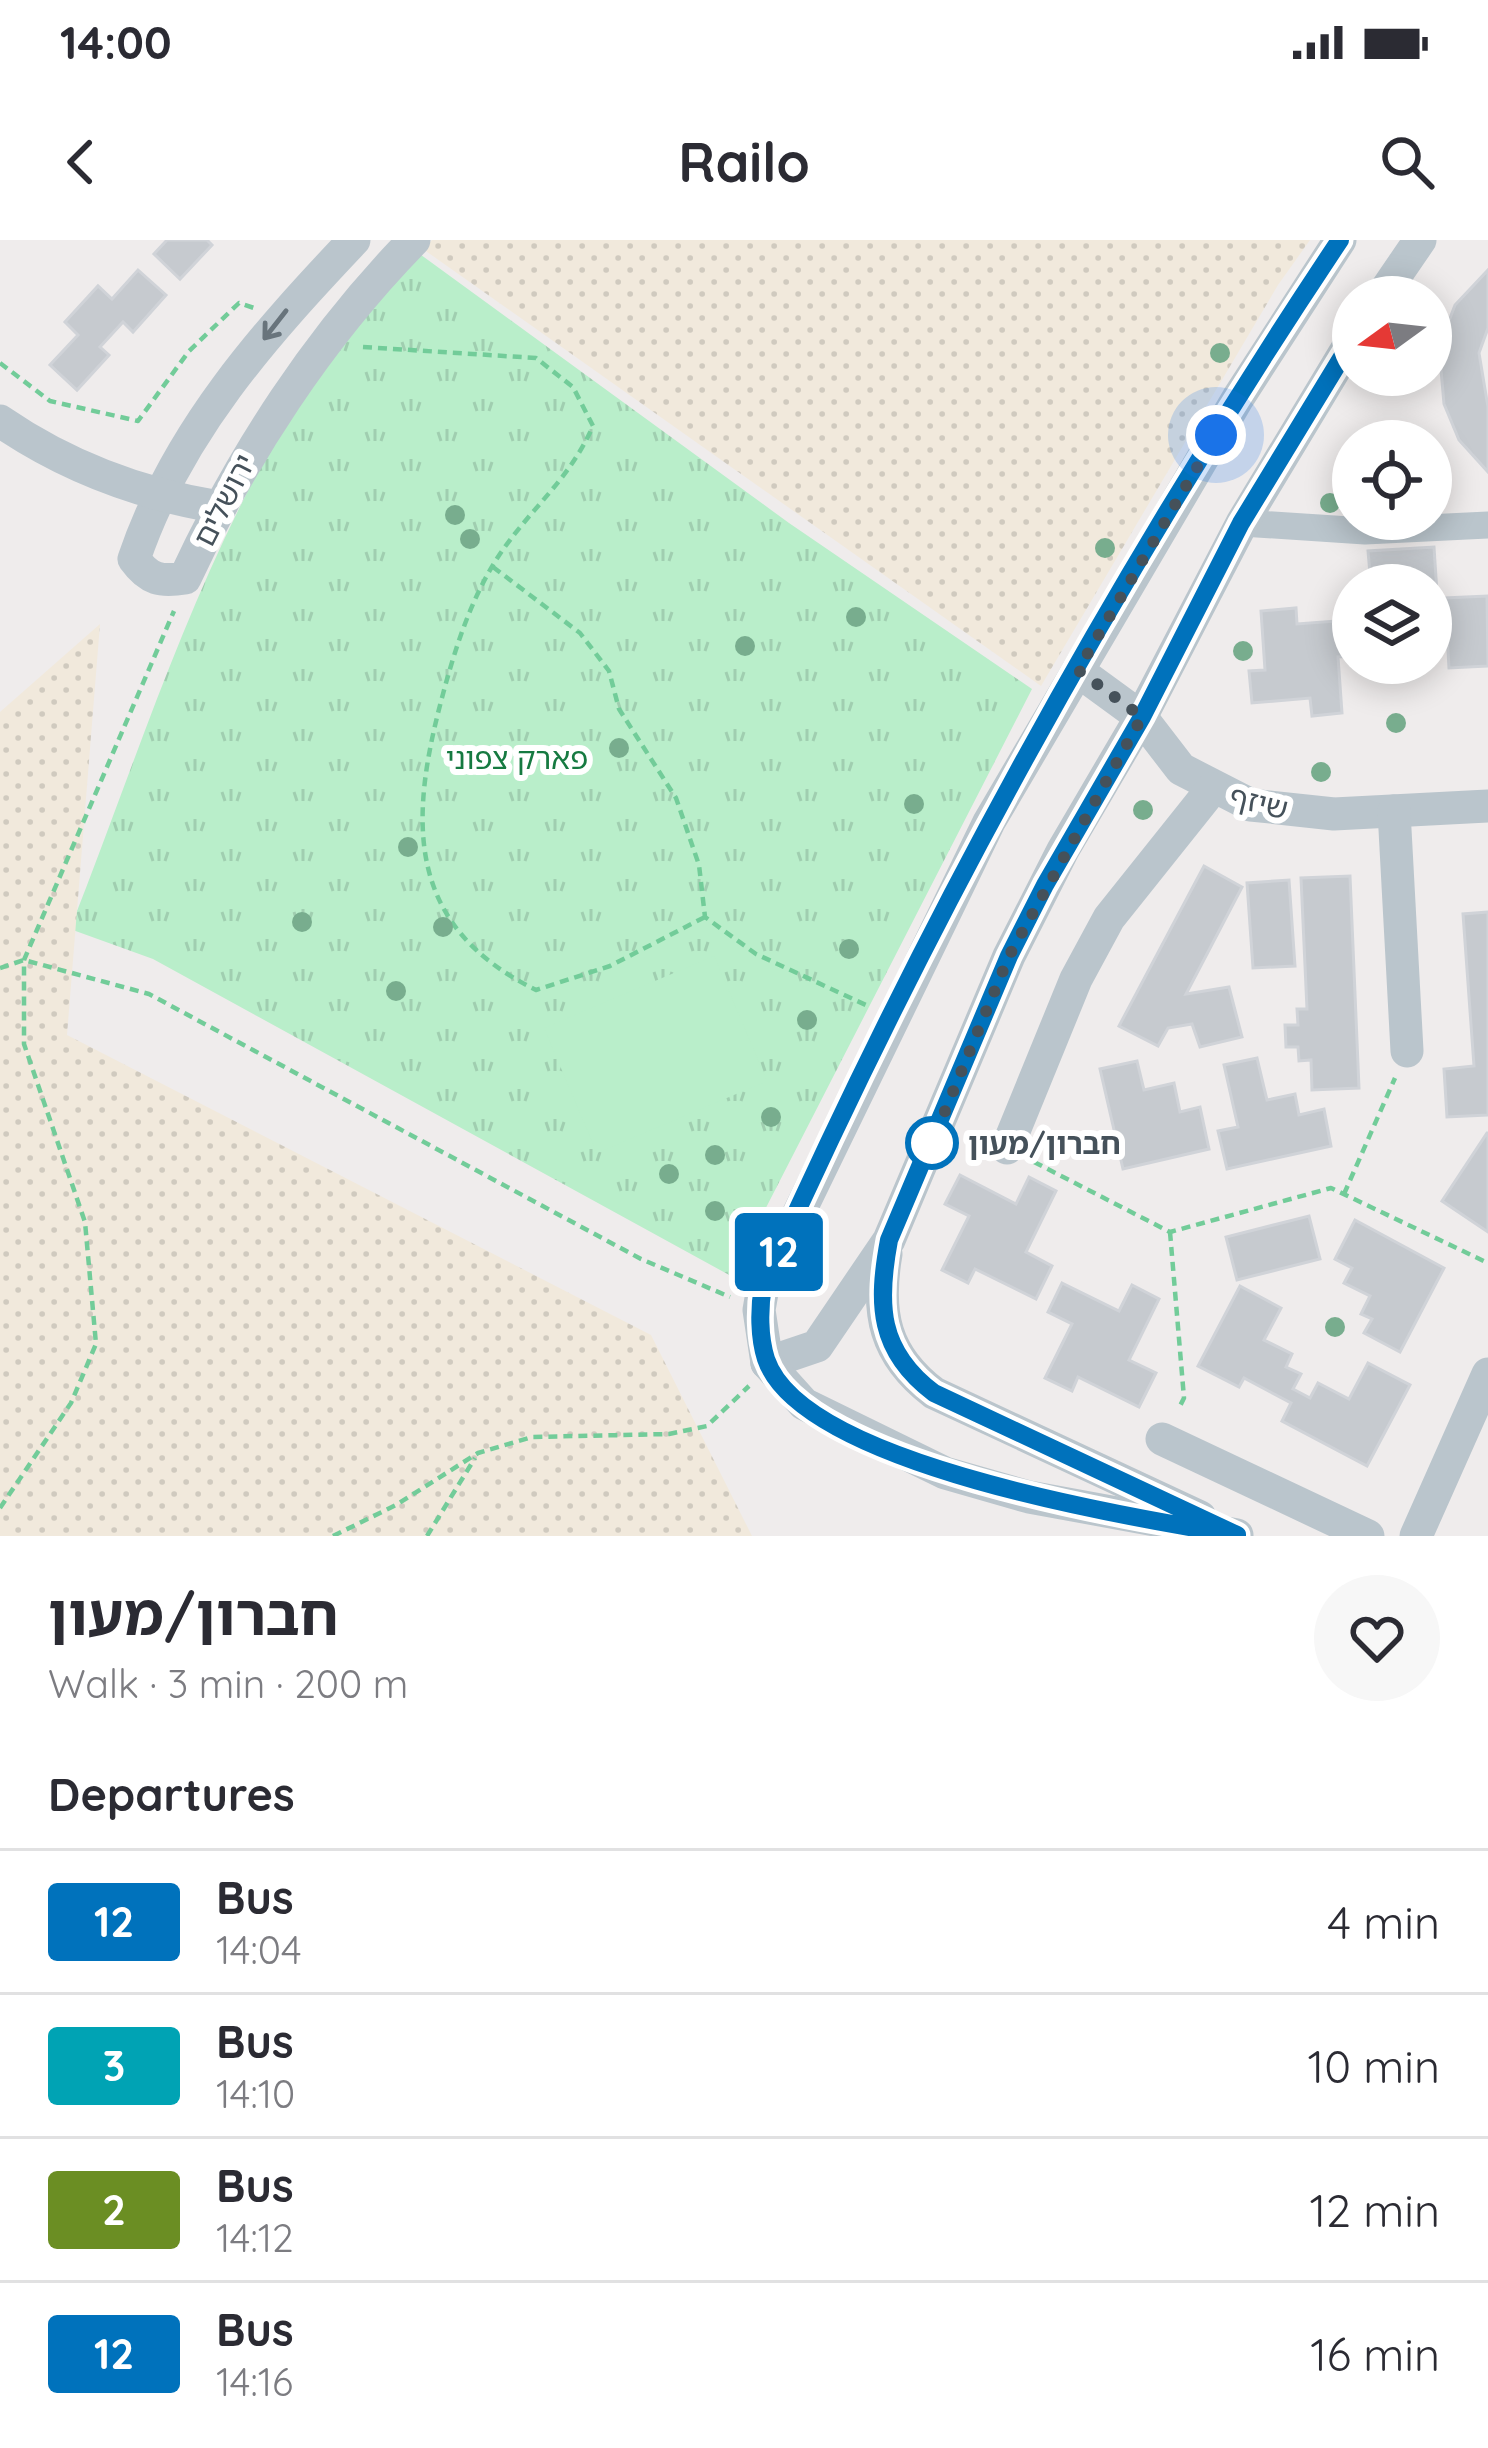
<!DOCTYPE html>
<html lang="en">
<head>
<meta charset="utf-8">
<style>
  body { margin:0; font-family:Quicksand,"Noto Sans Hebrew",sans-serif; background:#f7f7f7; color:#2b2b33; height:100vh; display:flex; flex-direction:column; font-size:45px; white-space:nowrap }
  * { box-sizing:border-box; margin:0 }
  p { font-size:39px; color:#7c7c81 }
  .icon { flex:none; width:66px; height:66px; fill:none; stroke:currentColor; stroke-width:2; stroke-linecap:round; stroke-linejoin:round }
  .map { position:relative; height:1296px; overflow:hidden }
  .drawer { display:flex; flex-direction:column; background:#fff; flex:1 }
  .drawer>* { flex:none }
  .badge { padding:0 24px; border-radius:9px; font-size:42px; line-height:78px }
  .needle { width:78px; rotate:255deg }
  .buttons { position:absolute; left:1332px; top:36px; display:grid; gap:24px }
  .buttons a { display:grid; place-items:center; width:120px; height:120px; border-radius:50%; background:#fff; box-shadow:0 6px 30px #0003; font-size:60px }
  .you { position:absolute; width:60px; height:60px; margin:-30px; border:9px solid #fff; border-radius:50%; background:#1a73e8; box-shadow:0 0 0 18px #1a73e833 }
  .map>.badge { position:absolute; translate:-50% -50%; box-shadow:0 0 0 6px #fff }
  h2 { padding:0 48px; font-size:45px; line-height:108px }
  .round { display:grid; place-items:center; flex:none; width:126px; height:126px; border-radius:63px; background:#f7f7f7 }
  .headline { display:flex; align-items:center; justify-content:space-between; height:204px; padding:0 48px }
  h1 { font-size:57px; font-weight:700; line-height:90px }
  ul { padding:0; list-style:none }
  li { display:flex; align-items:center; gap:36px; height:144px; padding:0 48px; border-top:3px solid #e1e1e2 }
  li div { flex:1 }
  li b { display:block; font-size:45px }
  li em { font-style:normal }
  li .badge { min-width:132px; font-weight:700; text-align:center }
  .status { display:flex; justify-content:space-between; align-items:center; height:84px; padding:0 60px; background:#fff; direction:ltr }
  .status svg { height:33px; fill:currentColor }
  header { display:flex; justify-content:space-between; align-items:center; height:156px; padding:0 48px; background:#fff; font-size:54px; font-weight:700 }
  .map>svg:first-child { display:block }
</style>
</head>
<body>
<div class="status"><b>14:00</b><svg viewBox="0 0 49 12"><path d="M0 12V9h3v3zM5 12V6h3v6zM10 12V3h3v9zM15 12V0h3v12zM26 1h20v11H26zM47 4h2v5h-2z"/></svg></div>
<header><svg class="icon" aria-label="back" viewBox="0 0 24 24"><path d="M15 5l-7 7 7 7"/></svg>Railo<svg class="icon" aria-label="search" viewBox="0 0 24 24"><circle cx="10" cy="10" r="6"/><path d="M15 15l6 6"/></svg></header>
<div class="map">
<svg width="1488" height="1296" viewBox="0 0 1488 1296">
  <defs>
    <pattern id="grass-tufts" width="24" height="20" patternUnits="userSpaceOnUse" patternTransform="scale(3)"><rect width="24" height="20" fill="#b9eeca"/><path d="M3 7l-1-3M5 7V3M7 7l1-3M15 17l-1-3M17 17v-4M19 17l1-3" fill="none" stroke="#a0ceb0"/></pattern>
    <pattern id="sand-dots" width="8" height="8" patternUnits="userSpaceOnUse" patternTransform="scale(3)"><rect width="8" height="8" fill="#f1e9dc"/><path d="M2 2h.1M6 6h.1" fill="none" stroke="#d0cabf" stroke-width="1.8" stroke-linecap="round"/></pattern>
  </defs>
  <rect width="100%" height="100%" fill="#efecec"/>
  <path fill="url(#grass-tufts)" d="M417 12 789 283 1032 449 731 1036 153 719 70 689C133 530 186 359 270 210 311 138 365 75 417 12Z"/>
  <g fill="url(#sand-dots)">
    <polygon points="432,0 1310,0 1278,45 1041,446 423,9"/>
    <polygon points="100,384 67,795 651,1095 752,1296 0,1296 0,472"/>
  </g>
  <polygon fill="#b9eeca" points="714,716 767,841 597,913 544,788"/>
  <g fill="#c6cacf" stroke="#d0d3d8" stroke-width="3">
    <polygon points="167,0 207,0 212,5 180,39 154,14"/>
    <polygon points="138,30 166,55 133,92 123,82 100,107 109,115 77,150 50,125 78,95 65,82 98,46 112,59"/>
    <polygon points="1488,30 1488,88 1479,113 1488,167 1488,232 1459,200 1444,164 1439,107 1455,65"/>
    <polygon points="1434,307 1437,353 1431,353 1431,345 1371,345 1368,311"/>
    <polygon points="1487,356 1488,426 1449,428 1445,358"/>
    <polygon points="1296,368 1297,384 1349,380 1352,416 1338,417 1342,473 1312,476 1310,458 1252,463 1249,431 1265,430 1261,371"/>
    <polygon points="1204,626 1242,647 1186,754 1229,747 1242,797 1200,807 1192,784 1168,788 1158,806 1119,786"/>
    <polygon points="1350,636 1359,848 1312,850 1311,820 1299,821 1298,807 1286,807 1285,785 1298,785 1297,769 1307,769 1301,638"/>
    <polygon points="1289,640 1295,726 1253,728 1247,643"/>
    <polygon points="1488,672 1488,875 1447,877 1444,829 1474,826 1463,674"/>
    <polygon points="1257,818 1267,860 1295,854 1299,875 1324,869 1331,906 1227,929 1218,891 1238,887 1224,825"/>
    <polygon points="1137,821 1144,850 1174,843 1180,872 1200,867 1209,909 1123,929 1100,829"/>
    <polygon points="1487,893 1488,893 1488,992 1442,961"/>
    <polygon points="960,935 1016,964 1029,937 1056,951 1026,1012 1052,1026 1036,1059 975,1029 968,1043 942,1030 969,976 945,964"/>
    <polygon points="1309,976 1320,1019 1237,1040 1226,997"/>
    <polygon points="1355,980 1444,1028 1400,1112 1364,1093 1372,1079 1361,1074 1370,1056 1344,1043 1352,1028 1335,1019"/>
    <polygon points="1062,1043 1119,1071 1132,1045 1159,1059 1129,1120 1156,1133 1139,1167 1078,1137 1072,1151 1045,1138 1072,1084 1048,1072"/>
    <polygon points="1240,1046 1281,1068 1264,1100 1292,1114 1286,1127 1301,1134 1293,1149 1310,1158 1318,1143 1349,1159 1368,1123 1410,1145 1367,1226 1282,1181 1291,1163 1244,1138 1239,1147 1198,1126"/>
  </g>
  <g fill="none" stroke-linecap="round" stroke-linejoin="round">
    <g stroke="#72cc99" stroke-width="4.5" stroke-dasharray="9 6" stroke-linecap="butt">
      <path d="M363 107 536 118 573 147 593 186C569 240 534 265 502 311 473 353 456 405 443 454 409 579 404 685 536 750L610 726 705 677"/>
      <polyline points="0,123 50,161 138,181 189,111 239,63 254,68"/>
      <polyline points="493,327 580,393 609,431 619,469 676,558 699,625 705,677 756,714 868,766"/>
      <polyline points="0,728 24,720 149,754 641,1019 730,1057"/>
      <polyline points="1034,922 1170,992 1331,948 1488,1023"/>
      <polyline points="1344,954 1395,838"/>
      <polyline points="1170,992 1184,1158 1178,1170"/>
      <polyline points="0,1268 71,1163 96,1104 85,982 24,804 24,720 174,371"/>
      <polyline points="333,1296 396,1265 478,1213 532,1197 669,1194 707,1186 749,1146"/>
      <polyline points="427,1296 475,1218"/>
    </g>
    <polyline stroke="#bac5cc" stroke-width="27" points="1242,283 1365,291 1488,285"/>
    <g stroke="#bac5cc" stroke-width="33">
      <path d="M354 0C264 95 177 192 134 319 149 340 161 342 185 338 242 215 319 97 414 0"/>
      <polyline points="1381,57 1420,0"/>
      <path d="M0 181C67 227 140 254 219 267"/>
      <polyline points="1078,431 1141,477 1181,529 1251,565 1334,574 1488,566"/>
      <polyline points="1394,571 1407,811"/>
      <polyline points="1007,908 1076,739 1109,678 1212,549"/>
      <path d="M886 1014C876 1073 884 1115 934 1153L1200 1277"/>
      <polyline points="767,1123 759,1070 763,1047 989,582 1238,158 1340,0"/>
      <polyline points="767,1123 817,1106 889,1000 1009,716 1063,610 1141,477 1242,283 1353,99"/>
      <polyline points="767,1123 804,1164 945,1233 1029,1257 1237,1295"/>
      <polyline points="1162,1199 1368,1296"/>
      <polyline points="1416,1296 1488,1134"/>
    </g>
  </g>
  <g fill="#78ad8e">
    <circle cx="1220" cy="113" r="10"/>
    <circle cx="1330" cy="263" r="10"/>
    <circle cx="455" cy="275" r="10"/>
    <circle cx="470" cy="299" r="10"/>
    <circle cx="1105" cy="308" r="10"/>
    <circle cx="856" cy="377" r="10"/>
    <circle cx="745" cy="406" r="10"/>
    <circle cx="1243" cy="411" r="10"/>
    <circle cx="1396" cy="483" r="10"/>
    <circle cx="619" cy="508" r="10"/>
    <circle cx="1321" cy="532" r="10"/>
    <circle cx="914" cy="564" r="10"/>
    <circle cx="1143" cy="570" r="10"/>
    <circle cx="408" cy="607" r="10"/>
    <circle cx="302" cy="682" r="10"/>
    <circle cx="443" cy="687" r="10"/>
    <circle cx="849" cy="709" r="10"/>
    <circle cx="396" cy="751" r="10"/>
    <circle cx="807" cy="780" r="10"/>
    <circle cx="771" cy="877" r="10"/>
    <circle cx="715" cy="915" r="10"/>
    <circle cx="669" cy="934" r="10"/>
    <circle cx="715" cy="971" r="10"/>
    <circle cx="1335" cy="1087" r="10"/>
  </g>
  <defs><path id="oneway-shaft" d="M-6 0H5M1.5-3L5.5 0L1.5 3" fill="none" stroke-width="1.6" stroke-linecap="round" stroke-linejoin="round" transform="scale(3)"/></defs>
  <use stroke="#68747c" href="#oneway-shaft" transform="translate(275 85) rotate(128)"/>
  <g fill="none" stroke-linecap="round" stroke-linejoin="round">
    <defs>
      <path id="line" d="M1340 0C1119 331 925 683 763 1046 759 1069 759 1097 766 1119 802 1225 1138 1279 1237 1295L934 1153C878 1111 877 1064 889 1000L1009 716 1045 645 1142 477 1241 283 1353 99"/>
    </defs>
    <use href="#line" stroke="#fff" stroke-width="27"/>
    <use href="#line" stroke="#0072bc" stroke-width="18"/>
    <polyline stroke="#45515a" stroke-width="12" stroke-dasharray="0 21.6" points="932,903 926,917 1009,716 1142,477 1078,430 1216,195"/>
  </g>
  <circle fill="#fff" stroke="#0072bc" stroke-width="6" cx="932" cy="903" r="24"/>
  <g text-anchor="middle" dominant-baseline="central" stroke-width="12" stroke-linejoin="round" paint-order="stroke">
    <g font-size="30" fill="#45515a" stroke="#fff">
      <text transform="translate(224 260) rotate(-63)">ירושלים</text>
      <text transform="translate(1259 562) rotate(14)">שיזף</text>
    </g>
    <g font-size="30" fill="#167a41" stroke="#fff">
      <text x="517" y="518">פארק צפוני</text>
    </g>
    <g font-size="30" font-weight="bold" fill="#45515a" stroke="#fff" text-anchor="start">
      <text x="968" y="903">חברון/מעון</text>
    </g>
  </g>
</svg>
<div class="buttons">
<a><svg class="needle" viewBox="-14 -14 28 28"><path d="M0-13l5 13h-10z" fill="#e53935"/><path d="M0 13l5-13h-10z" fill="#7c7c81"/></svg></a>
<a><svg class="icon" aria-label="locate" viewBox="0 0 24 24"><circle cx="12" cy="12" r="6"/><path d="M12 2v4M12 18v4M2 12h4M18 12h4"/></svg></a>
<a><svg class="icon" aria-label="layers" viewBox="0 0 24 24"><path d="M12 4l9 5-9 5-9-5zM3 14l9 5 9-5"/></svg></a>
</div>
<div class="you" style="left:1216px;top:195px"></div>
<b class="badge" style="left:779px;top:1012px;background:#0072bc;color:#fff">12</b>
</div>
<section class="drawer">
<div class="headline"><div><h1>חברון/מעון</h1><p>Walk · 3 min · 200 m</p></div><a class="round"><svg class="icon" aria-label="heart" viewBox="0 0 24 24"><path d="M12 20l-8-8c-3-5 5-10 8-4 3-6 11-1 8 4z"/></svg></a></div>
<h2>Departures</h2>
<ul>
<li><span class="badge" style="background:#0072bc;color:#fff">12</span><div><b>Bus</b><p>14:04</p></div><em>4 min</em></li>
<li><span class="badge" style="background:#00a3b4;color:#fff">3</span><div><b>Bus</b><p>14:10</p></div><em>10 min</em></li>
<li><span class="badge" style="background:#6b8e23;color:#fff">2</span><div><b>Bus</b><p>14:12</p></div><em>12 min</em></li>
<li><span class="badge" style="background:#0072bc;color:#fff">12</span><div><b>Bus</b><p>14:16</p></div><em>16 min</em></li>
</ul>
</section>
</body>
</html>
